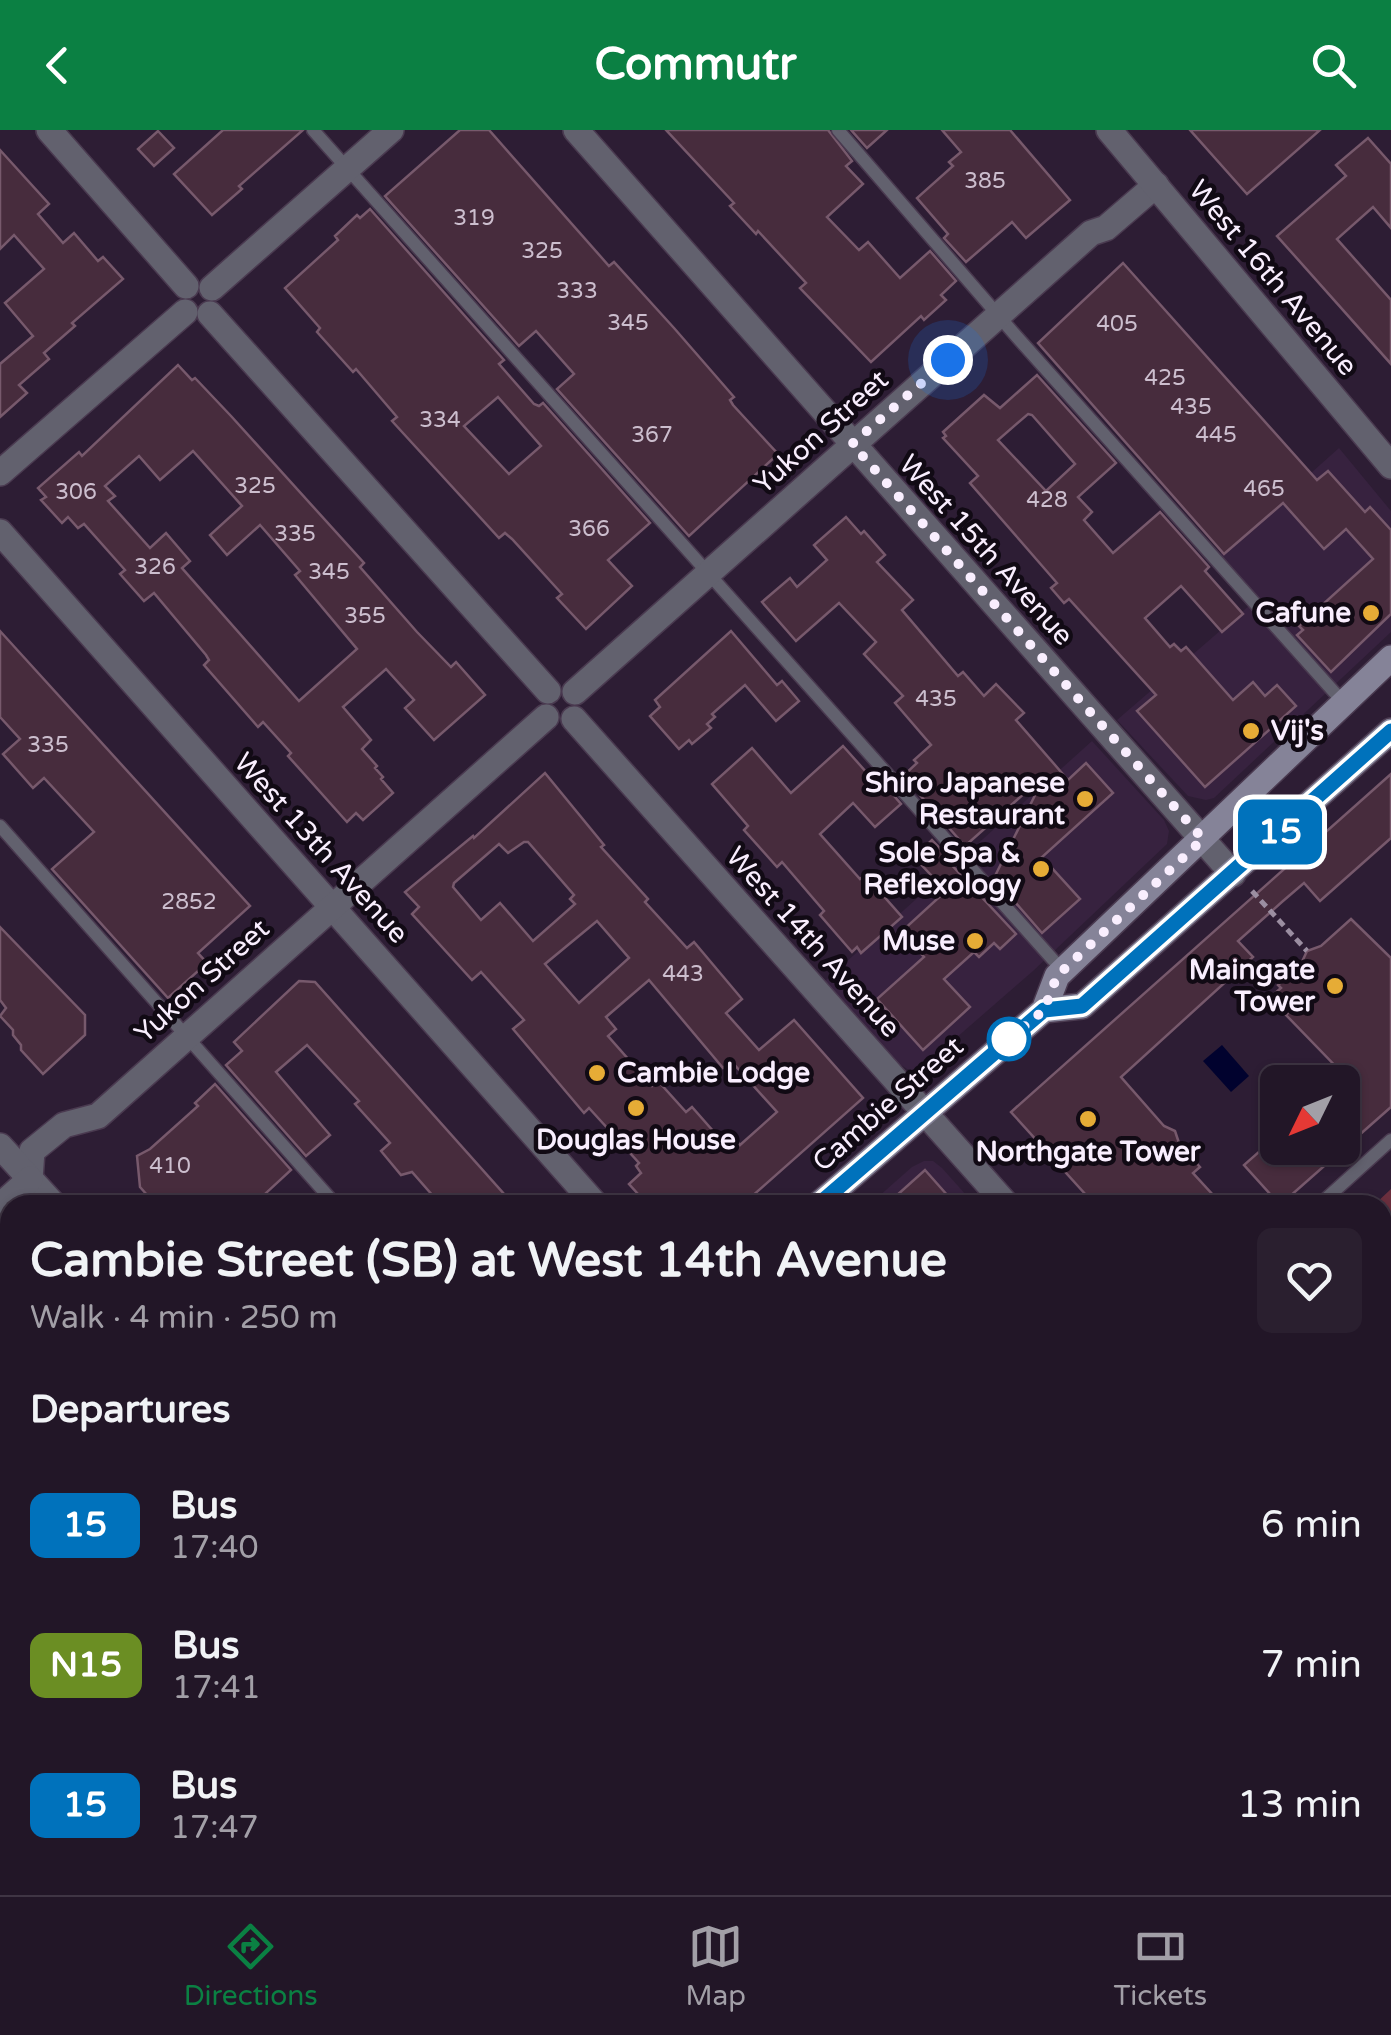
<!DOCTYPE html>
<html lang="en">
<head>
<meta charset="utf-8">
<style>
  body { margin:0; font-family:"Varela Round",sans-serif; background:#2a1f2f; color:#f1f3f6; height:100vh; display:flex; flex-direction:column; font-size:38px; white-space:nowrap }
  * { box-sizing:border-box; margin:0 }
  p { font-size:32px; color:#a29fa7 }
  .icon { flex:none; width:55px; height:55px; fill:none; stroke:currentColor; stroke-width:2; stroke-linecap:round; stroke-linejoin:round }
  .map { position:relative; flex:1; overflow:hidden }
  .drawer { position:absolute; left:0px; top:1065px; width:1392px; height:700px; display:flex; flex-direction:column; background:#221627; border-radius:30px 30px 0 0; box-shadow:0 2px 8px #0004,0 0 0 2px #3f3544 }
  .drawer>* { flex:none }
  .badge { padding:0 20px; border-radius:15px; font-size:35px; line-height:65px }
  .needle { width:65px; rotate:227deg }
  .buttons { position:absolute; left:1260px; top:935px; display:grid; gap:20px }
  .buttons a { display:grid; place-items:center; width:100px; height:100px; border-radius:15px; background:#221627; box-shadow:0 2px 8px #0004,0 0 0 2px #3f3544; font-size:50px }
  .you { position:absolute; width:50px; height:50px; margin:-25px; border:8px solid #fff; border-radius:50%; background:#1a73e8; box-shadow:0 0 0 15px #1a73e833 }
  .map>.badge { position:absolute; translate:-50% -50%; box-shadow:0 0 0 5px #fff }
  h2 { padding:0 30px; font-size:38px; line-height:90px }
  .round { display:grid; place-items:center; flex:none; width:105px; height:105px; border-radius:15px; background:#2a1f2f }
  .summary { display:flex; align-items:center; justify-content:space-between; height:170px; padding:0 30px }
  h1 { font-size:48px; font-weight:700; line-height:75px }
  ul { padding:0; list-style:none }
  li { display:flex; align-items:center; gap:30px; height:140px; padding:0 30px }
  li div { flex:1 }
  li b { display:block; font-size:38px }
  li em { font-style:normal }
  li .badge { min-width:110px; font-weight:700; text-align:center }
  header { display:flex; justify-content:space-between; align-items:center; height:130px; padding:0 30px; background:#0b8043; color:#fff; font-size:45px; font-weight:700 }
  .dock { display:flex; justify-content:space-around; align-items:center; height:140px; border-top:2px solid #3f3544; background:#221627; font-size:28px; color:#a29fa7 }
  .dock a { display:grid; justify-items:center; gap:5px }
  .dock .selected { color:#0b8043 }
  .map>svg:first-child { display:block }
</style>
</head>
<body>
<header><svg class="icon" aria-label="back" viewBox="0 0 24 24"><path d="M15 5l-7 7 7 7"/></svg>Commutr<svg class="icon" aria-label="search" viewBox="0 0 24 24"><circle cx="10" cy="10" r="6"/><path d="M15 15l6 6"/></svg></header>
<div class="map">
<svg width="1391" height="1765" viewBox="0 0 1391 1765">
  <rect width="100%" height="100%" fill="#2d1d34"/>
  <g fill="#37223f">
    <polygon points="1339,318 1391,381 1391,502 1214,668 1206,670 1188,666 1117,590 1258,468 1220,424"/>
    <polygon points="1092,611 1164,690 1169,701 1167,714 1033,841 925,935 915,940 907,939 898,933 825,851"/>
    <polygon points="924,1031 933,1031 942,1038 975,1075 869,1075 912,1037"/>
    <polygon points="150,1755 619,1755 628,1765 159,1765"/>
  </g>
  <g fill="#6b2f3e">
    <polygon points="1391,1059 1391,1194 1383,1185 1382,1075 1374,1075"/>
    <polygon points="0,1628 10,1635 10,1727 0,1736"/>
  </g>
  <polygon fill="#01022e" points="1222,915 1249,946 1231,962 1203,931"/>
  <g fill="#472c3d" stroke="#77596c" stroke-width="2.5" fill-rule="evenodd">
    <polygon points="223,0 303,0 239,56 242,59 212,85 174,44"/>
    <polygon points="460,0 489,0 609,136 614,132 674,198 734,267 730,270 733,275 778,324 689,406 557,259 574,244 536,201 519,216 385,66"/>
    <polygon points="666,0 828,0 852,31 846,36 863,54 827,87 859,120 868,112 900,148 930,121 956,151 941,165 946,170 924,190 921,186 871,232 800,158 806,153 758,101 756,104 730,76 734,73"/>
    <polygon points="851,0 887,0 867,18"/>
    <polygon points="942,0 1010,0 1070,70 1026,108 1012,92 966,132 944,108 948,104 917,68 953,36 949,32 961,22"/>
    <polygon points="1190,0 1320,0 1247,64"/>
    <polygon points="158,1 174,18 154,36 138,19"/>
    <polygon points="1368,8 1391,34 1391,98 1373,77 1337,109 1391,170 1391,234 1277,106 1346,46 1336,35"/>
    <polygon points="0,20 49,74 38,84 63,113 74,103 98,131 103,127 123,149 72,193 75,196 44,223 49,229 19,255 27,263 0,287 0,234 33,206 5,173 44,139 14,105 0,119"/>
    <path d="M370 79 504 230 499 234 534 274 539 276 543 273 650 393 608 430 632 456 586 499 557 468 562 464 512 409 505 403 499 408 392 291 397 287 356 239 353 242 317 202 320 198 285 158 338 110 335 106 357 85 360 88ZM498 267 541 316 509 344 464 296Z"/>
    <polygon points="1123,133 1317,350 1328,341 1365,382 1370,377 1391,400 1391,484 1331,542 1297,505 1303,500 1299,496 1373,429 1346,399 1324,419 1283,373 1224,424 1038,213"/>
    <path d="M178 235 192 250 195 248 231 286 364 433 360 437 417 502 451 537 456 532 485 565 434 610 405 578 414 570 386 539 343 577 371 610 362 619 377 636 375 638 383 647 381 649 393 663 363 690 356 683 347 692 288 626 291 623 263 592 258 597 204 535 209 530 206 525 154 463 144 471 120 444 125 440 84 394 78 398 68 387 62 393 41 370 46 367 38 358 79 322 82 326ZM193 321 242 376 210 405 227 425 260 395 300 441 295 445 357 519 299 571 182 438 190 431 166 403 150 418 108 371 115 366 105 356 139 326 160 350Z"/>
    <path d="M1037 245 1116 333 1078 367 1092 382 1084 390 1113 423 1160 382 1209 437 1205 441 1243 484 1222 502 1181 456 1145 488 1170 517 1174 514 1181 521 1186 517 1233 570 1253 552 1265 566 1277 555 1296 576 1205 657 1137 581 1156 565 1069 469 1064 473 1051 458 1057 453 970 353 978 346 943 308 946 306 943 302 984 265 1000 278ZM1028 284 1032 285 1075 334 1046 361 998 310Z"/>
    <polygon points="846,387 861,404 864,401 885,425 877,432 913,470 902,480 958,546 963,542 984,566 996,554 1024,583 1016,590 1068,650 1086,633 1113,663 1042,727 1080,769 1042,803 994,748 1045,645 965,716 903,646 917,633 914,630 931,615 895,573 903,566 864,524 876,512 839,473 796,511 762,472 790,448 797,457 827,430 814,415"/>
    <polygon points="0,501 250,776 198,823 207,833 168,868 52,739 94,702 44,648 33,658 3,624 20,609 0,587"/>
    <polygon points="731,501 777,555 782,551 799,571 776,591 745,555 712,584 715,587 707,594 711,598 692,614 689,610 679,619 650,586 660,577 655,570"/>
    <polygon points="843,616 884,662 888,659 901,674 875,697 853,673 820,704 860,749 865,745 902,787 861,823 857,817 852,822 839,807 820,785 824,781 782,732 777,737 744,700 748,696 712,654 752,618 791,663"/>
    <path d="M545 643 604 715 601 717 648 769 645 772 687 818 694 812 742 869 726 883 759 920 794 890 863 968 742 1075H648L629 1054 641 1043 636 1036 639 1033 589 978 584 983 513 899 524 890 481 842 472 850 412 784 419 777 405 762 473 706 474 708ZM524 712H528L574 765 570 769 575 774 533 811 500 773 481 790 453 757 454 753 499 714 508 723ZM597 791 629 828 579 873 545 834ZM649 850 723 938 731 931 777 982 740 1015 738 1012 729 1019 692 977 686 982 658 951 652 956 608 906 616 899 606 887Z"/>
    <polygon points="1391,644 1391,708 1320,771 1304,753 1283,771 1238,811 1253,827 1121,947 1164,996 1175,1001 1179,1013 1200,1037 1193,1043 1213,1065 1202,1075 1086,1075 1086,1065 1011,982"/>
    <polygon points="932,710 950,729 948,731 1016,804 1000,819 994,813 979,827 974,822 944,849 970,877 923,920 877,869 924,827 901,802 946,761 914,727"/>
    <polygon points="1351,789 1391,828 1391,977 1280,1075 1244,1035 1278,1005 1278,1018 1342,1018 1345,946 1286,885 1288,883 1273,865 1281,858 1278,855 1301,834 1307,821 1321,816"/>
    <polygon points="0,797 85,885 85,905 43,944 21,920 21,915 13,905 13,900 0,886 6,878 0,870"/>
    <polygon points="299,851 315,852 514,1075 441,1075 412,1042 401,1045 381,1021 390,1013 355,974 359,971 307,915 276,942 330,1005 306,1026 226,935 242,921 234,912"/>
    <polygon points="215,954 291,1040 253,1075 156,1075 140,1057 137,1026 150,1019 198,976 195,973"/>
    <polygon points="925,1040 956,1075 886,1075"/>
  </g>
  <g fill="none" stroke-linecap="round" stroke-linejoin="round">
    <defs>
      <g id="service">
        <polyline points="313,0 1063,841"/>
        <polyline points="838,0 1017,207 1343,572"/>
        <polyline points="0,696 336,1075"/>
        <polyline points="1319,1075 1391,1010"/>
        <polyline points="0,1218 10,1218"/>
        <polyline points="0,1494 10,1505"/>
        <polyline points="0,1611 10,1620"/>
        <polyline points="939,1755 947,1765"/>
      </g>
      <g id="minor">
        <polyline points="49,0 186,156"/>
        <polyline points="576,0 1233,744"/>
        <polyline points="212,158 391,0"/>
        <polyline points="210,184 548,561"/>
        <polyline points="0,343 185,182"/>
        <polyline points="0,402 596,1075"/>
        <polyline points="575,562 1091,103 1106,98 1156,55"/>
        <polyline points="574,589 1007,1075"/>
        <polyline points="30,1049 32,1021 64,995 98,986 546,587"/>
        <polyline points="1382,1497 1391,1507"/>
        <polyline points="1382,1560 1391,1553"/>
        <polyline points="1199,1755 1207,1765"/>
        <polyline points="1148,1765 1159,1755"/>
      </g>
      <g id="tertiary">
        <polyline points="1109,0 1391,336"/>
        <polyline points="0,1016 54,1075"/>
        <polyline points="0,1076 30,1049"/>
        <polyline points="662,1755 671,1765"/>
      </g>
      <g id="secondary">
        <polyline points="1044,880 1082,876 1391,601"/>
        <polyline points="818,1075 1044,880 1057,846 1391,528"/>
        <polyline points="20,1765 32,1755"/>
        <polyline points="99,1765 111,1755"/>
      </g>
    </defs>
    <use href="#service" stroke="#4a3a50" stroke-width="15"/>
    <use href="#minor" stroke="#4a3a50" stroke-width="28"/>
    <use href="#tertiary" stroke="#4a3a50" stroke-width="28"/>
    <use href="#secondary" stroke="#4a3a50" stroke-width="28"/>
    <g stroke="#9b8ea1" stroke-width="5" stroke-dasharray="8 5" stroke-linecap="butt">
      <polyline points="1252,761 1307,821"/>
      <polyline points="1382,1284 1391,1276"/>
      <polyline points="0,1439 1,1438"/>
      <polyline points="0,1459 0,1462"/>
      <polyline points="230,1765 230,1755"/>
      <polyline points="251,1765 256,1755"/>
    </g>
    <use href="#service" stroke="#62616e" stroke-width="12"/>
    <use href="#minor" stroke="#62616e" stroke-width="25"/>
    <use href="#tertiary" stroke="#62616e" stroke-width="25"/>
    <use href="#secondary" stroke="#858398" stroke-width="25"/>
  </g>
  <g fill="none" stroke-linecap="round" stroke-linejoin="round">
    <defs>
      <polyline id="line" points="818,1075 1044,880 1082,876 1391,601"/>
    </defs>
    <use href="#line" stroke="#fff" stroke-width="22"/>
    <use href="#line" stroke="#0072bc" stroke-width="15"/>
    <polyline stroke="#f9eefe" stroke-width="10" stroke-dasharray="0 18" points="948,230 852,314 1203,709 1057,846 1044,880 1000,917 1009,909"/>
  </g>
  <g fill="#e6ac36" stroke="#110a14" stroke-width="4">
    <circle cx="1371" cy="483" r="10"/>
    <circle cx="1251" cy="601" r="10"/>
    <circle cx="1085" cy="669" r="10"/>
    <circle cx="1041" cy="739" r="10"/>
    <circle cx="975" cy="811" r="10"/>
    <circle cx="1335" cy="856" r="10"/>
    <circle cx="597" cy="943" r="10"/>
    <circle cx="636" cy="978" r="10"/>
    <circle cx="1088" cy="989" r="10"/>
  </g>
  <circle fill="#fff" stroke="#0072bc" stroke-width="5" cx="1009" cy="909" r="20"/>
  <g text-anchor="middle" dominant-baseline="central" stroke-width="9" stroke-linejoin="round" paint-order="stroke">
    <g font-size="22" fill="#ccbece">
      <text x="985" y="51">385</text>
      <text x="474" y="88">319</text>
      <text x="542" y="121">325</text>
      <text x="577" y="161">333</text>
      <text x="628" y="193">345</text>
      <text x="1117" y="194">405</text>
      <text x="1165" y="248">425</text>
      <text x="1191" y="277">435</text>
      <text x="440" y="290">334</text>
      <text x="652" y="305">367</text>
      <text x="1216" y="305">445</text>
      <text x="255" y="356">325</text>
      <text x="1264" y="359">465</text>
      <text x="76" y="362">306</text>
      <text x="1047" y="370">428</text>
      <text x="589" y="399">366</text>
      <text x="295" y="404">335</text>
      <text x="155" y="437">326</text>
      <text x="329" y="442">345</text>
      <text x="365" y="486">355</text>
      <text x="936" y="569">435</text>
      <text x="48" y="615">335</text>
      <text x="189" y="772">2852</text>
      <text x="683" y="844">443</text>
      <text x="170" y="1036">410</text>
    </g>
    <g font-size="28" fill="#f9eefe" stroke="#110a14">
      <text transform="translate(1273 148) rotate(50)">West 16th Avenue</text>
      <text transform="translate(821 302) rotate(-42)">Yukon Street</text>
      <text transform="translate(986 420) rotate(48)">West 15th Avenue</text>
      <text transform="translate(321 718) rotate(48)">West 13th Avenue</text>
      <text transform="translate(813 812) rotate(48)">West 14th Avenue</text>
      <text transform="translate(202 851) rotate(-42)">Yukon Street</text>
      <text transform="translate(888 974) rotate(-41)">Cambie Street</text>
    </g>
    <g font-size="28" font-weight="bold" fill="#f9eefe" stroke="#110a14" text-anchor="end">
      <text x="1351" y="483">Cafune</text>
      <text x="1271" y="601" text-anchor="start">Vij's</text>
      <text x="1065" y="653">Shiro Japanese<tspan x="1065" dy="32">Restaurant</tspan></text>
      <text x="1021" y="723">Sole Spa &amp;<tspan x="1021" dy="32">Reflexology</tspan></text>
      <text x="955" y="811">Muse</text>
      <text x="1315" y="840">Maingate<tspan x="1315" dy="32">Tower</tspan></text>
      <text x="617" y="943" text-anchor="start">Cambie Lodge</text>
      <text x="636" y="1010" text-anchor="middle">Douglas House</text>
      <text x="1088" y="1022" text-anchor="middle">Northgate Tower</text>
    </g>
  </g>
</svg>
<div class="buttons">
<a><svg class="needle" viewBox="-14 -14 28 28"><path d="M0-13l5 13h-10z" fill="#e53935"/><path d="M0 13l5-13h-10z" fill="#a29fa7"/></svg></a>
</div>
<div class="you" style="left:948px;top:230px"></div>
<b class="badge" style="left:1280px;top:702px;background:#0072bc;color:#fff">15</b>
<section class="drawer">
<div class="summary"><div><h1>Cambie Street (SB) at West 14th Avenue</h1><p>Walk · 4 min · 250 m</p></div><a class="round"><svg class="icon" aria-label="heart" viewBox="0 0 24 24"><path d="M12 20l-8-8c-3-5 5-10 8-4 3-6 11-1 8 4z"/></svg></a></div>
<h2>Departures</h2>
<ul>
<li><span class="badge" style="background:#0072bc;color:#fff">15</span><div><b>Bus</b><p>17:40</p></div><em>6 min</em></li>
<li><span class="badge" style="background:#6b8e23;color:#fff">N15</span><div><b>Bus</b><p>17:41</p></div><em>7 min</em></li>
<li><span class="badge" style="background:#0072bc;color:#fff">15</span><div><b>Bus</b><p>17:47</p></div><em>13 min</em></li>
</ul>
</section>
</div>
<nav class="dock">
<a class="selected"><svg class="icon" aria-label="directions" viewBox="0 0 24 24"><path d="M12 3l9 9-9 9-9-9zM9 14v-3h6M13 9l2 2-2 2"/></svg>Directions</a>
<a><svg class="icon" aria-label="map" viewBox="0 0 24 24"><path d="M3 6l6-2 6 2 6-2v14l-6 2-6-2-6 2zM9 4v14M15 6v14"/></svg>Map</a>
<a><svg class="icon" aria-label="tickets" viewBox="0 0 24 24"><path d="M3 7h18v10H3zM15 7v10"/></svg>Tickets</a>
</nav>
</body>
</html>
